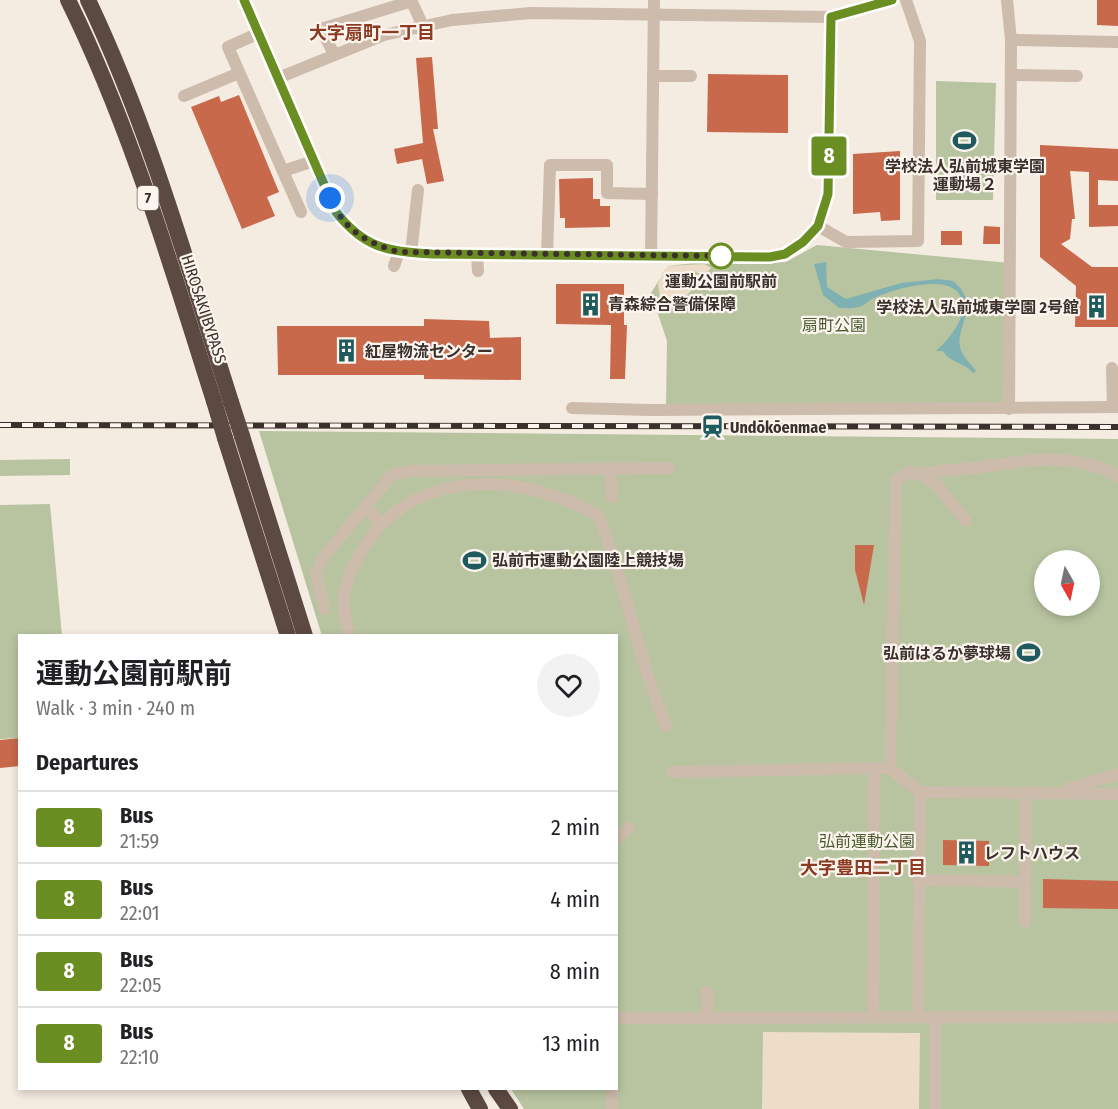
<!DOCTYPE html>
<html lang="en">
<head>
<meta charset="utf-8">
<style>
  body { margin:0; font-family:"Fira Sans Condensed","Noto Sans JP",sans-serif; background:#f2f2f2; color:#202124; height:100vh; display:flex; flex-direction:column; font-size:22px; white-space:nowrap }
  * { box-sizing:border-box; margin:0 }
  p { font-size:20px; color:#757577 }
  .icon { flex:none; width:33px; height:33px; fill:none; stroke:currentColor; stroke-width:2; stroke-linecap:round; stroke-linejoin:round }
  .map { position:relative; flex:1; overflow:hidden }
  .drawer { position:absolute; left:18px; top:634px; width:600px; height:456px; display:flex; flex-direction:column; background:#fff; border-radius:0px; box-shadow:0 3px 9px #0003 }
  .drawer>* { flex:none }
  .badge { padding:0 12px; border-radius:4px; font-size:21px; line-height:39px }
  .needle { width:39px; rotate:171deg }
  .buttons { position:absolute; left:1034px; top:550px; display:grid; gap:12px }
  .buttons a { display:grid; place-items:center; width:66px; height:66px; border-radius:50%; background:#fff; box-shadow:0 3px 9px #0003; font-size:30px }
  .you { position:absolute; width:30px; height:30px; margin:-15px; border:4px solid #fff; border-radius:50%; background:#1a73e8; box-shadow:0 0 0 9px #1a73e833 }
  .map>.badge { position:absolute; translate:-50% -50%; box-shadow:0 0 0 3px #fff }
  h2 { padding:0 18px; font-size:22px; line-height:54px }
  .round { display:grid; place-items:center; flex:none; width:63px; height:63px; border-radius:32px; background:#f2f2f2 }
  .headline { display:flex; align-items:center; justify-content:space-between; height:102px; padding:0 18px }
  h1 { font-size:28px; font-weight:700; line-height:45px }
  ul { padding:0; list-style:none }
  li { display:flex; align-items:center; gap:18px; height:72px; padding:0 18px; border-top:2px solid #e0e0e0 }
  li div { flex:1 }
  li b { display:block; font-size:22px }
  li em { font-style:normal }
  li .badge { min-width:66px; font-weight:700; text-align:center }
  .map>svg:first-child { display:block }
</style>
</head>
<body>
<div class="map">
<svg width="1118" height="1109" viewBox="0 0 1118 1109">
  <rect width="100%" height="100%" fill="#f4ebe1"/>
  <g fill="#b8c4a0" fill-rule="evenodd">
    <polygon points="936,81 996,83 993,200 936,200"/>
    <polygon points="817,245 1010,263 1003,404 666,404 667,341 651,293 668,266 702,262 739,264 786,262"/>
    <path d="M259 431 1118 439V1109H524L511 1089H616V636H322ZM1044 561H1089V606H1044Z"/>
    <polygon points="70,459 70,475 0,476 0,460"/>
    <polygon points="50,504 62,636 20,636 19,738 0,739 0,505"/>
  </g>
  <g fill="#ecdcc8">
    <polygon points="704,264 711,268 703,276 693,270 687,278 696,285 679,304 661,305 658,284 662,273 668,266"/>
    <polygon points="763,1032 920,1033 919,1109 762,1109"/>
  </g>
  <path fill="#7fb0b2" d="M826 262 827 287 846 299 901 283 939 279 953 281C982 305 956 324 960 347 962 356 971 364 976 371L973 373C963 361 951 364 943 351H936C944 344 964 323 963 306 961 268 894 289 874 298 869 300 866 304 862 306 855 309 846 308 839 308L823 295 814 264Z"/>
  <g fill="#c8694b">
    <polygon points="1097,0 1118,0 1118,26 1097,25"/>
    <polygon points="432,57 438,129 433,129 444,181 427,184 422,159 397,164 394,149 423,143 416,58"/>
    <polygon points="708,74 788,75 788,133 707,132"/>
    <polygon points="239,95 279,192 267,197 275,216 242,229 191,107 219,96 221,102"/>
    <polygon points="1040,145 1118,149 1118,181 1098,180 1098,205 1118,205 1118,226 1089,227 1089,172 1070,171 1075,219 1072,219 1070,239 1061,244 1092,267 1118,267 1118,327 1075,327 1076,286 1040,257"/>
    <polygon points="900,151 900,220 881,221 880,212 853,214 853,154"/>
    <polygon points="593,178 593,199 600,199 600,206 610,206 610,227 565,228 565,218 560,218 559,179"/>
    <polygon points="984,226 1000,227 1000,244 983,244"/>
    <rect x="941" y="231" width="21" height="14"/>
    <polygon points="556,284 624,284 624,325 627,325 625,379 610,379 611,325 556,324"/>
    <polygon points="424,319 489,321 490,338 521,337 521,380 424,379 424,375 278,375 277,326 424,326"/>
    <polygon points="855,545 874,545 864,605 855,570"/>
    <polygon points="20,738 20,766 0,768 0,740"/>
    <polygon points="943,840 989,841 989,866 943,865"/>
    <polygon points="1043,879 1118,881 1118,909 1043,908"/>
  </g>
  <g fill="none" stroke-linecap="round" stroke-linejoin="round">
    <g stroke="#cdbbac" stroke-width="12">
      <path d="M244 0 336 212C364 248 388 252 432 254L770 257 785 254 803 242 818 226 828 193 831 17"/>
      <polyline points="411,0 422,24"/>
      <polyline points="1007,0 1011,40 1009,409"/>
      <polyline points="259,33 228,47 301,212"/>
      <polyline points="1011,40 1118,42"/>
      <polyline points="334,54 321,29 412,1"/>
      <polyline points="1011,75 1077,76"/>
      <polyline points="653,76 691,76"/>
      <polyline points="278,78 384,35 452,20 531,13 831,17 892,0"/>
      <polyline points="184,96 239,73"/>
      <polyline points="283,171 314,161"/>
      <polyline points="818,226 846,242 918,241 920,41 906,0"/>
      <polyline points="411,253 418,190"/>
      <polyline points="477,254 478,271"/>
      <polyline points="547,255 550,165 607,165 607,193 652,194"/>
      <polyline points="651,256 654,0"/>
      <polyline points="394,266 399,252"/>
      <polyline points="1112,368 1113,407"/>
      <polyline points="572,408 651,410 1118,407"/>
      <polyline points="610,469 612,497"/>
      <polyline points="920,474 938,486 965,520"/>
      <polyline points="365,505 381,524"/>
      <polyline points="324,609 316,573 324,556 392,475 409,471 669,468"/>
      <path d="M348 636C347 623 342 608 344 595 347 575 357 558 368 541 421 465 527 474 599 516 626 585 638 658 666 726"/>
      <polyline points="890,768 920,792 1118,794"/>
      <path d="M672 772 890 768 896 480 909 472 920 474C938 470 956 470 974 468 1024 461 1071 450 1118 476"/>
      <polyline points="1068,789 1118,774"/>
      <polyline points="616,839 629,828"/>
      <polyline points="918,880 1025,882 1025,922"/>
      <polyline points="1025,882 1026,792"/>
      <polyline points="707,992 708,1018"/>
      <polyline points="873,1017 874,768"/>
      <polyline points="918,1017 920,792"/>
      <polyline points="935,1017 935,1109"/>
      <polyline points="616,1018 1118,1017"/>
      <polyline points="612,1109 612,1089"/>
    </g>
    <g stroke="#5c4a42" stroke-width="16">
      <path d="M68 0C131 128 171 266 214 401"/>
      <path d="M88 0C149 128 188 267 231 402"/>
      <polyline points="242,436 305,636"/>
      <polyline points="225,438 288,636"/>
      <polyline points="469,1089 480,1109"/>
      <polyline points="496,1089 510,1109"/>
    </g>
    <defs>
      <polyline id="rail" points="0,425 1118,427"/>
    </defs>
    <use href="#rail" stroke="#3b302b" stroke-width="6"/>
    <use href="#rail" stroke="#fbf5ee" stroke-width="4" stroke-dasharray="11" stroke-linecap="butt"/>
    <g stroke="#5c4a42" stroke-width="16">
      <polyline points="214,401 225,438"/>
      <polyline points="231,402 242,436"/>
    </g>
  </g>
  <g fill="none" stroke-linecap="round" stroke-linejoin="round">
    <defs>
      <path id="line" d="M244 0 336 212C364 248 388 252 432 254L770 257 785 254 803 242 818 226 828 194 831 17 892 0"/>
    </defs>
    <use href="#line" stroke="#fff" stroke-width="14"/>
    <use href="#line" stroke="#6b8e23" stroke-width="9"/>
    <path stroke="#3b302b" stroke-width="6" stroke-dasharray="0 10.8" d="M330 198C344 230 366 243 399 252L721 256"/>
  </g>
  <defs>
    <symbol id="stadium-bare" viewBox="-9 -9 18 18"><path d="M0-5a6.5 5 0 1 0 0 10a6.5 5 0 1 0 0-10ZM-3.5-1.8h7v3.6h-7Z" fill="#1f5a5e" stroke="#fbf5ee" stroke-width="2.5" paint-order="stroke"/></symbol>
    <symbol id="building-bare" viewBox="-9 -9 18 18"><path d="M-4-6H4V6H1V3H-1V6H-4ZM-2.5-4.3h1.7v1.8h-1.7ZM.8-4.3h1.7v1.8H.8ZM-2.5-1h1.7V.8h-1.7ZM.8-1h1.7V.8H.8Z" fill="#1f5a5e" stroke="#fbf5ee" stroke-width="2.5" paint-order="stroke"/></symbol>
    <symbol id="station-bare" viewBox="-9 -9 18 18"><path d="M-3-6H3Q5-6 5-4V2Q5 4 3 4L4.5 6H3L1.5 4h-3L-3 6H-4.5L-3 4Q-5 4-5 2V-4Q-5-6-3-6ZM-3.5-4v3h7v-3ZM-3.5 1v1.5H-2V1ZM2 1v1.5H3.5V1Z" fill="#1f5a5e" stroke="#fbf5ee" stroke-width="2.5" paint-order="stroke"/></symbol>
  </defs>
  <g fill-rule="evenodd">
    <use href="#stadium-bare" x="948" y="124" width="33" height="33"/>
    <use href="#building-bare" x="574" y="288" width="33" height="33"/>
    <use href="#building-bare" x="1080" y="290" width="33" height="33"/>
    <use href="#building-bare" x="330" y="334" width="33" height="33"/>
    <use href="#station-bare" x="696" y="410" width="33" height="33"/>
    <use href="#stadium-bare" x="458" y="544" width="33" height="33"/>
    <use href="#stadium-bare" x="1012" y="636" width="33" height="33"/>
    <use href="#building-bare" x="950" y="836" width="33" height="33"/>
  </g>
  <circle fill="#fff" stroke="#6b8e23" stroke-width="3" cx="721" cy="256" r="12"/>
  <g text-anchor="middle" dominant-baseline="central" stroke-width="4.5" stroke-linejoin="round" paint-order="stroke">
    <rect fill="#fbf5ee" stroke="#756b66" stroke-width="1.5" x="137.5" y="186" width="21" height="24" rx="4.5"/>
    <g font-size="15" font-weight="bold" fill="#3b302b">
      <text x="148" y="198">7</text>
    </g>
    <g font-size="16" font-weight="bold" fill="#3b302b" stroke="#fbf5ee" text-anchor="start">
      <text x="965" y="166" text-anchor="middle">学校法人弘前城東学園<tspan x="965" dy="18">運動場２</tspan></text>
      <text x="608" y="304">青森綜合警備保障</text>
      <text x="1079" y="307" text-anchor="end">学校法人弘前城東学園 2号館</text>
      <text x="365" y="351">紅屋物流センター</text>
      <text x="730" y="427">Undōkōenmae</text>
      <text x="492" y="560">弘前市運動公園陸上競技場</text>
      <text x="1011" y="653" text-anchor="end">弘前はるか夢球場</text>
      <text x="984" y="853">レフトハウス</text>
    </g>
    <g font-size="16" font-weight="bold" fill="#3b302b" stroke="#fbf5ee">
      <text x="721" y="281">運動公園前駅前</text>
    </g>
    <g font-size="16" fill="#3b302b" stroke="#fbf5ee">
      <text transform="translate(204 309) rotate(72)">HIROSAKI BYPASS</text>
    </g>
    <g font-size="16" fill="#4a5a2e" stroke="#fbf5ee">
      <text x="834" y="325">扇町公園</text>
      <text x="867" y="841">弘前運動公園</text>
    </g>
    <g font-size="18" font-weight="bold" fill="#8c3b22" stroke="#fbf5ee">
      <text x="372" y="33">大字扇町一丁目</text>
      <text x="863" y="868">大字豊田二丁目</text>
    </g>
  </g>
</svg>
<div class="buttons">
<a><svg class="needle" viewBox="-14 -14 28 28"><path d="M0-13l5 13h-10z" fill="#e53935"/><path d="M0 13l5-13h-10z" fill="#757577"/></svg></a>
</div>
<div class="you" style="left:330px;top:198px"></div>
<b class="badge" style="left:829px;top:156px;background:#6b8e23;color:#fff">8</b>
<section class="drawer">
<div class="headline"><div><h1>運動公園前駅前</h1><p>Walk · 3 min · 240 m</p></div><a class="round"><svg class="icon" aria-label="heart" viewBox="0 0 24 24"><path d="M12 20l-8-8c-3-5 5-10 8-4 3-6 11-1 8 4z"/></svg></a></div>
<h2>Departures</h2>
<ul>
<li><span class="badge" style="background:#6b8e23;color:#fff">8</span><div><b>Bus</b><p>21:59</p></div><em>2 min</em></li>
<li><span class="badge" style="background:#6b8e23;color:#fff">8</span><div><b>Bus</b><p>22:01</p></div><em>4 min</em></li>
<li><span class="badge" style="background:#6b8e23;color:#fff">8</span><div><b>Bus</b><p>22:05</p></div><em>8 min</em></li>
<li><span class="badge" style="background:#6b8e23;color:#fff">8</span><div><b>Bus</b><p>22:10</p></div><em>13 min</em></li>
</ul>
</section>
</div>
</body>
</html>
